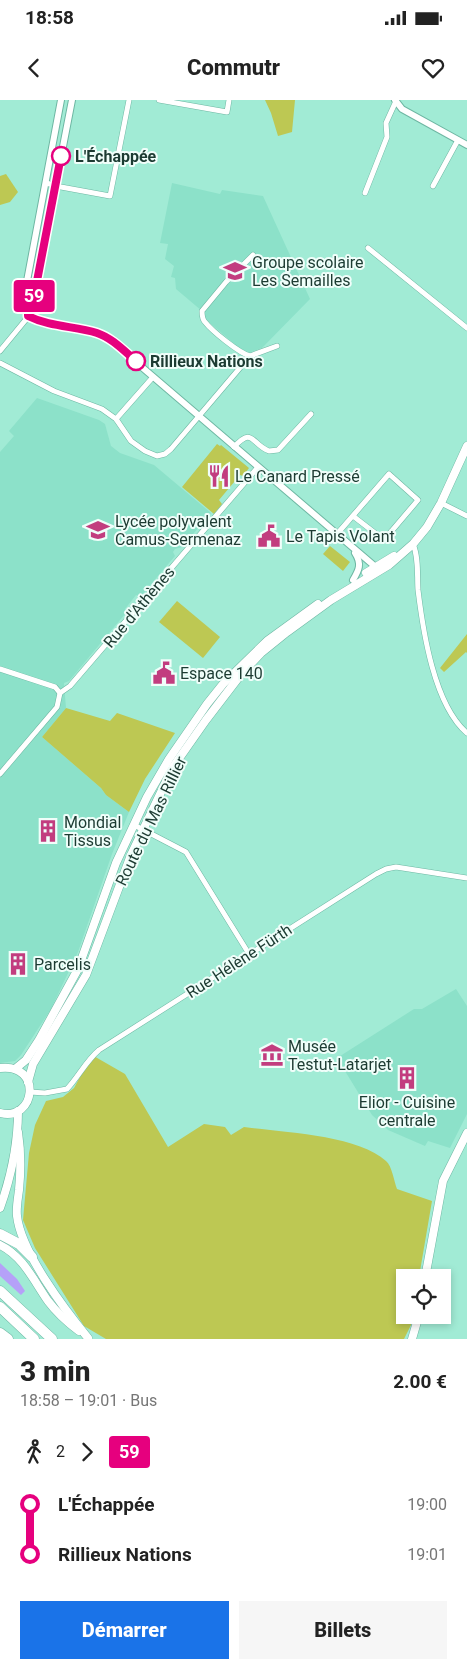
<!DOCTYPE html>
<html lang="fr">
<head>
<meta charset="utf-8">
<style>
  body { margin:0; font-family:Roboto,sans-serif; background:#f6f6f6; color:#222; height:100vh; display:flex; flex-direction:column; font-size:19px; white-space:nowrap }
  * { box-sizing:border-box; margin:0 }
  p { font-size:16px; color:#767676 }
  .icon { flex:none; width:28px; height:28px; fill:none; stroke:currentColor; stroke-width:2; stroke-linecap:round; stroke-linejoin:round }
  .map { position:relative; height:1239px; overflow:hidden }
  .drawer { display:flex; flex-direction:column; background:#fff; flex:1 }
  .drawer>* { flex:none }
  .badge { padding:0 10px; border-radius:4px; font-size:18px; line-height:32px }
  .fabs { position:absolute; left:396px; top:1169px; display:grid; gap:10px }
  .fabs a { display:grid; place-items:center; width:55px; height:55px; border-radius:0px; background:#fff; box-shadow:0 2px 8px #0003; font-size:25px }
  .map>.badge { position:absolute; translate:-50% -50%; box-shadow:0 0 0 2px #fff }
  .legs { display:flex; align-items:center; gap:8px; height:55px; padding:0 20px; font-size:16px }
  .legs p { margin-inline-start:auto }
  .headline { display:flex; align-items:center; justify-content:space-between; height:85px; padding:0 20px }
  h1 { font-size:28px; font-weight:800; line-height:38px }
  .cta { display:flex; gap:10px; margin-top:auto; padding:10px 20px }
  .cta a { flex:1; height:58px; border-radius:0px; background:#1a73e8; color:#fff; font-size:20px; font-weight:800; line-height:58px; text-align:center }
  .cta a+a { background:#f6f6f6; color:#222 }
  ul { padding:0 20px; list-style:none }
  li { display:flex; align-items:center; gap:18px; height:50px; font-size:19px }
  li i { display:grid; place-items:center; width:8px; height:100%; margin:0 6px; background:currentColor }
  li i::after { content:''; width:12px; height:12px; margin:-6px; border:4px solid; border-radius:50%; background:#fff }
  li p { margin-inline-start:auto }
  li:first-child i { background:linear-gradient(#0000 50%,currentColor 0) }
  li:last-child i { background:linear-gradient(currentColor 50%,#0000 0) }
  .status { display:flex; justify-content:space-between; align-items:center; height:35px; padding:0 25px; background:#fff; direction:ltr }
  .status svg { height:14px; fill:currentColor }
  header { display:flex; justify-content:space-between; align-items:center; height:65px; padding:0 20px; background:#fff; font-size:22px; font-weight:800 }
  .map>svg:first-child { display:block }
</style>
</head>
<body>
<div class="status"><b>18:58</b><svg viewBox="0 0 49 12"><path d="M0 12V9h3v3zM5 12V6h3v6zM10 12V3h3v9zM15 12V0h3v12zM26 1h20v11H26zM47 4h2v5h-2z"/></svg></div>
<header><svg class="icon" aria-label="back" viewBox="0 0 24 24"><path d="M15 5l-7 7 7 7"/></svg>Commutr<svg class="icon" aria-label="heart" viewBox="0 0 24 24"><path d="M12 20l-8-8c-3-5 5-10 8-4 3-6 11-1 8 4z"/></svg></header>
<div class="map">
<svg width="467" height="1239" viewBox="0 0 467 1239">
  <rect width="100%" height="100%" fill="#a1ebd5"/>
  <g fill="#8ce1c9">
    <polygon points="172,83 220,94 222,90 263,96 310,199 262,248 246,254 203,217 202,211 176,189 175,178 171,177 174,166 165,159 168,144 160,143"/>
    <polygon points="37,298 99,320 105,324 111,346 120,353 154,365 211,413 182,447 175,449 173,452 175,456 140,497 136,495 125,509 125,514 69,581 64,583 66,608 42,637 101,688 106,695 129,712 112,754 78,852 51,909 21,955 15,961 0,963 0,352 14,336 9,331"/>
    <polygon points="456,889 467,906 467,1014 450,1048 428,1041 425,1046 388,1030 372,1015 337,958 414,909 422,909"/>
  </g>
  <g fill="#bdc853">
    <polygon points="265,0 295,0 292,32 278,36 271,13"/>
    <polygon points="6,74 18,92 10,102 0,105 0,76"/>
    <polygon points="217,344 220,346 221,345 249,368 243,376 240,375 219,400 222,404 214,414 182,387"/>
    <polygon points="330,446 350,462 343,471 323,454"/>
    <polygon points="177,501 220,537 203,558 159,522"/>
    <polygon points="467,534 467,553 466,552 444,572 440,568"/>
    <polygon points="66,608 110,621 117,613 175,633 145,679 129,712 106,695 101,688 42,637"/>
    <path d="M92 955 125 974 168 1047 204 1024 225 1027 231 1035 244 1027C282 1032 358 1035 386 1061 392 1066 394 1081 397 1089L432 1101 419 1177 405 1178V1215H412L411 1225 404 1239H106L84 1226 35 1148 23 1120 29 1053 35 1025 46 1001 63 997 74 988Z"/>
  </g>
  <polygon fill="#b5a1f8" points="0,1163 17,1179 25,1191 21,1195 0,1176"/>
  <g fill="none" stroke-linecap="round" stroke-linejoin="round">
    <defs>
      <g id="minor">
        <polyline points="159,0 227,12 229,0"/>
        <polyline points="46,83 61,87 110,96 129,0"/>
        <polyline points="433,86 458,40"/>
        <polyline points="365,93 387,37 386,23 396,1"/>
        <polyline points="368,148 467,228"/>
        <polyline points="0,251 28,217"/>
        <path d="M250 256C239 253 212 231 205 222 202 219 202 215 202 211L226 182 253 155"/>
        <polyline points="0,263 54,291 102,309 116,319 131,341 145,351 157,356 165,354 171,349 250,256 277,246"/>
        <polyline points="116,319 153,277"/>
        <path d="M234 347C253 326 251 344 269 351L278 350 311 314"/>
        <polyline points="441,403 467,416"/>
        <polyline points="337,434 389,374 418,400 384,440 353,416"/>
        <path d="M413 444C419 458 417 476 418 490 423 531 434 605 467 633"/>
        <polyline points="0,569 55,587 60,593 70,586 258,367"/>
        <polyline points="0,674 57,607 60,593"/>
        <polyline points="134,725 186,752 249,854"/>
        <path d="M30 992 45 993 67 989C79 976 86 961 99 950L376 774 386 769 396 767 467 778"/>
      </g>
      <g id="tertiary">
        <path d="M72 0 32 207 28 211V217C53 229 84 225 109 239L378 469"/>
        <polyline points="395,0 402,9 467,45"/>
        <polyline points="28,211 23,206 24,197 61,0"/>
        <path d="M353 480C359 470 362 464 355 453"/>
      </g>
      <g id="secondary">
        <polyline points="366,473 394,456"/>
        <path d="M0 968C43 963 36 1022 0 1013"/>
        <polyline points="15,969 26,960 39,940 78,869 116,763 147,697 169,659 207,604 223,584 267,541 318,504"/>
        <polyline points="28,982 33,964 86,875 131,755 173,667 206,620 242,573 261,553 287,532 331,500 389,465 413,444 427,427 441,403 467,346"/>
        <path d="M18 1032C21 1052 21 1070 19 1090 18 1098 16 1108 17 1116 21 1152 65 1210 88 1238"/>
        <path d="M0 1108C11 1077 18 1045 18 1011"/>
        <path d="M0 1145C23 1156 34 1181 48 1201 57 1213 67 1222 79 1231"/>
        <polyline points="425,1178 443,1081 467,1033"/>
        <polyline points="412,1239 419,1215"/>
      </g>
      <g id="motorway">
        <polyline points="0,1134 19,1144 32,1157"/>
        <polyline points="0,1191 52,1239"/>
        <polyline points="0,1207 34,1239"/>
        <polyline points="0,1233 8,1239"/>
      </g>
    </defs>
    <use href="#minor" stroke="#6eb7a3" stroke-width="6"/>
    <use href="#tertiary" stroke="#6eb7a3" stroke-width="8"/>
    <use href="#secondary" stroke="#6eb7a3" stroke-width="9"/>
    <use href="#motorway" stroke="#6eb7a3" stroke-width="11"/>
    <use href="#minor" stroke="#fff" stroke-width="5"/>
    <use href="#tertiary" stroke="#fff" stroke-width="6"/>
    <use href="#secondary" stroke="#fff" stroke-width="8"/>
    <use href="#motorway" stroke="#fff" stroke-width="10"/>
  </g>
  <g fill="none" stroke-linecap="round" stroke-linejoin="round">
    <defs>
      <path id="line-1" d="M61 56 32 207 28 211V216C50 227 75 226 97 233 112 238 124 251 136 261"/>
    </defs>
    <use href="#line-1" stroke="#fff" stroke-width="11"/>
    <use href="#line-1" stroke="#e6007e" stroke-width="8"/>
  </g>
  <defs>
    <symbol id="school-bare" viewBox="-9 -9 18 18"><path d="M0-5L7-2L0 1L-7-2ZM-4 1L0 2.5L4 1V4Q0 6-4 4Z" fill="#c23d7f" stroke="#f0fefa" stroke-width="2.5" paint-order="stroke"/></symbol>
    <symbol id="restaurant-bare" viewBox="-9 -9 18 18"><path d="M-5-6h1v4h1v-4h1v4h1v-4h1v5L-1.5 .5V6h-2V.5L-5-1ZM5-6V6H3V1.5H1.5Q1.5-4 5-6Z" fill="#c23d7f" stroke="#f0fefa" stroke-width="2.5" paint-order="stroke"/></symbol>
    <symbol id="civic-bare" viewBox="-9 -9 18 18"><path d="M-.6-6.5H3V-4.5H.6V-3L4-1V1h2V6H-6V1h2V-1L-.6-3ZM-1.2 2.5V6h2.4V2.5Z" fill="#c23d7f" stroke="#f0fefa" stroke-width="2.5" paint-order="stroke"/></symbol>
    <symbol id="building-bare" viewBox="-9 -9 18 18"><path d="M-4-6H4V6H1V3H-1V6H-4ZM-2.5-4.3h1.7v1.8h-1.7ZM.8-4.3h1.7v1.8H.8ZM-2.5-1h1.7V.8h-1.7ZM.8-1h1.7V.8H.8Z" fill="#c23d7f" stroke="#f0fefa" stroke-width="2.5" paint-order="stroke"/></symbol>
    <symbol id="museum-bare" viewBox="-9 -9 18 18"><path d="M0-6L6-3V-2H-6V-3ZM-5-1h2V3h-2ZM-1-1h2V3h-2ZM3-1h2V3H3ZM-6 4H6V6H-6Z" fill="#c23d7f" stroke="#f0fefa" stroke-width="2.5" paint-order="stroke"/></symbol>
  </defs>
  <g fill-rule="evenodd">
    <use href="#school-bare" x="219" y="155" width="32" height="32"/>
    <use href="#restaurant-bare" x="203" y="360" width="32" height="32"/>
    <use href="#school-bare" x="82" y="414" width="32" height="32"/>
    <use href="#civic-bare" x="253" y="420" width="32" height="32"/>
    <use href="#civic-bare" x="148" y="557" width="32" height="32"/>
    <use href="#building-bare" x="32" y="715" width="32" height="32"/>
    <use href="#building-bare" x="2" y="848" width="32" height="32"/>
    <use href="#museum-bare" x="256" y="939" width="32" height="32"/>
    <use href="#building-bare" x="391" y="962" width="32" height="32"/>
  </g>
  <g fill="#fff" stroke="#e6007e" stroke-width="2.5">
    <circle cx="61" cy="56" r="9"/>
    <circle cx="136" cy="261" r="9"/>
  </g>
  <g text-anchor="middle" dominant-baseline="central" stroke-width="4" stroke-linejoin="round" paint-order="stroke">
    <g font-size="16" font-weight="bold" fill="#1c3b32" stroke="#f0fefa" text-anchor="start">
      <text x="75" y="56">L'Échappée</text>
      <text x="150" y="261">Rillieux Nations</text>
    </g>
    <g font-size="16" fill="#1c3b32" stroke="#f0fefa" text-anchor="start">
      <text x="252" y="162">Groupe scolaire<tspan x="252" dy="18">Les Semailles</tspan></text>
      <text x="235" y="376">Le Canard Pressé</text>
      <text x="115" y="421">Lycée polyvalent<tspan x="115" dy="18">Camus-Sermenaz</tspan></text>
      <text x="286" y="436">Le Tapis Volant</text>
      <text x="180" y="573">Espace 140</text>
      <text x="64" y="722">Mondial<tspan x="64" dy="18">Tissus</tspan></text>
      <text x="34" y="864">Parcelis</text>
      <text x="288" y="946">Musée<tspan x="288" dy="18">Testut-Latarjet</tspan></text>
      <text x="407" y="1002" text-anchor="middle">Elior - Cuisine<tspan x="407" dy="18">centrale</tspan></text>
    </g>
    <g font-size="16" fill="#1c3b32" stroke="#f0fefa">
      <text transform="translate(139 507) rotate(-50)">Rue d'Athènes</text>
      <text transform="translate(151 721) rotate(-64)">Route du Mas Rillier</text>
      <text transform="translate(239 861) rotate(-33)">Rue Hélène Fürth</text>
    </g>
  </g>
</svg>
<div class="fabs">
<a><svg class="icon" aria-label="locate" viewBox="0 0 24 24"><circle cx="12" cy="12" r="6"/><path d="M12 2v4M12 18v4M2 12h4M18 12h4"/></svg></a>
</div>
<b class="badge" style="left:34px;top:196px;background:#e6007e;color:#fff">59</b>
</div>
<section class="drawer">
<div class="headline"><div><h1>3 min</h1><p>18:58 – 19:01 · Bus</p></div><b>2.00 €</b></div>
<div class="legs"><svg class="icon" aria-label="walk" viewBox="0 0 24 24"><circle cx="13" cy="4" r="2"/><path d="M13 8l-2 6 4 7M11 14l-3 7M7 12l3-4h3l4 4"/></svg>2<svg class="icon" aria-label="forward" viewBox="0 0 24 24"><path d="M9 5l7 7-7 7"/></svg><b class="badge" style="background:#e6007e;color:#fff">59</b></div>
<ul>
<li><i style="color:#e6007e"></i><b>L'Échappée</b><p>19:00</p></li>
<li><i style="color:#e6007e"></i><b>Rillieux Nations</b><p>19:01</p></li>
</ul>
<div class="cta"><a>Démarrer</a><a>Billets</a></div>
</section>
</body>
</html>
